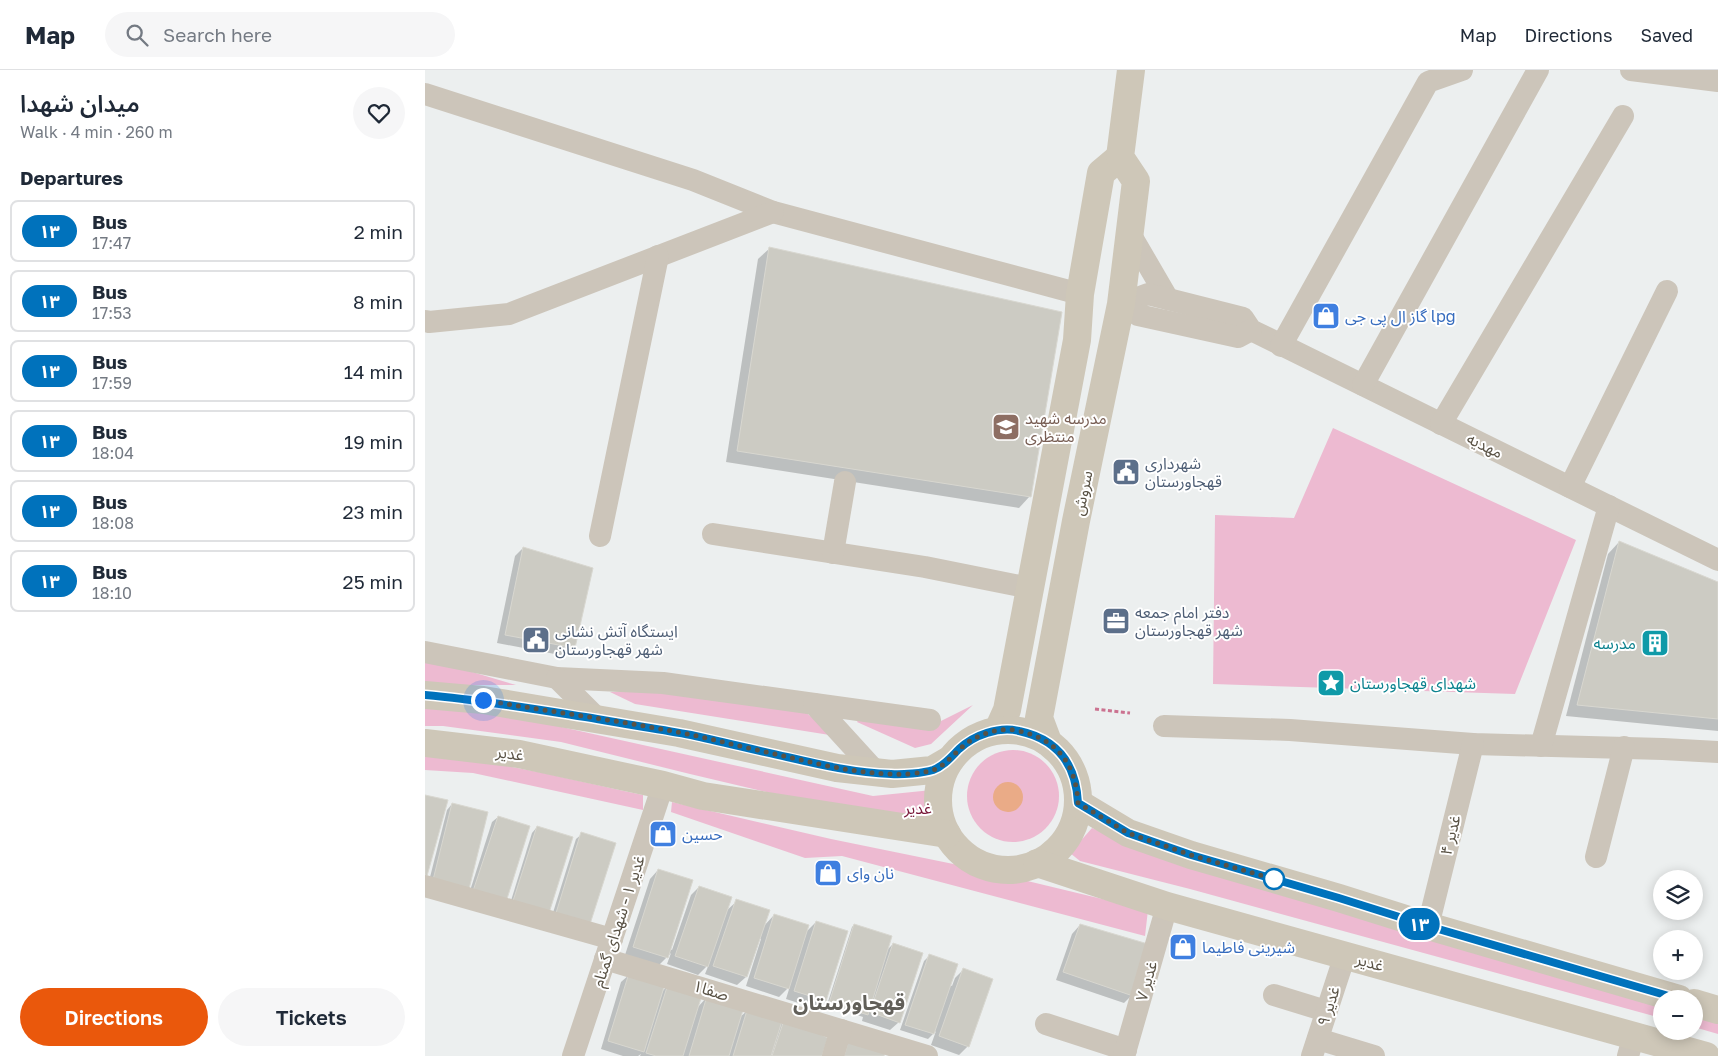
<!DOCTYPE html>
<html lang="en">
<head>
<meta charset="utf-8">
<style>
  body { margin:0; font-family:"Golos Text","Noto Sans Arabic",sans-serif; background:#f6f6f7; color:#1f2937; height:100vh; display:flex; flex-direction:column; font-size:19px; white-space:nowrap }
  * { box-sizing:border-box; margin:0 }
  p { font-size:16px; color:#747a83 }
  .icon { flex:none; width:28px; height:28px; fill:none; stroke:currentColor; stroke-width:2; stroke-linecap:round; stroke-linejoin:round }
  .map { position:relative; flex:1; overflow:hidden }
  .side { display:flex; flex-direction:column; background:#fff; width:425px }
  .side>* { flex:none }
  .badge { padding:0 10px; border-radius:16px; font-size:18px; line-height:32px }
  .controls { position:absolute; left:1228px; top:800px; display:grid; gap:10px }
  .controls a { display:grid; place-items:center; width:50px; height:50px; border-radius:50%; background:#fff; box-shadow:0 2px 12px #0003; font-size:25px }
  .you { position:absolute; width:25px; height:25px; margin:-12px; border:4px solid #fff; border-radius:50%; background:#1a73e8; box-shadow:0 0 0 8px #1a73e833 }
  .map>.badge { position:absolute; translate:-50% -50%; box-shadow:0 0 0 2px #fff }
  h2 { padding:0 20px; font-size:19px; line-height:45px }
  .round { display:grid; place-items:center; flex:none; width:52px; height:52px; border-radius:26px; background:#f6f6f7 }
  .headline { display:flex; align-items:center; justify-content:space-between; height:85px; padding:0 20px }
  h1 { font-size:24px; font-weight:600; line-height:38px }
  .action { display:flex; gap:10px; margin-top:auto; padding:10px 20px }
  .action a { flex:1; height:58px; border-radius:30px; background:#ea580c; color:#fff; font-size:20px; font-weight:600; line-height:58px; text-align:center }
  .action a+a { background:#f6f6f7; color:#1f2937 }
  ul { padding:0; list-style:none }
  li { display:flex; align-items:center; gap:15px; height:62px; margin:0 10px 8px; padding:0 10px; border:2px solid #e0e1e3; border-radius:8px }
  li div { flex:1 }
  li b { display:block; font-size:19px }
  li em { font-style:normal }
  li .badge { min-width:55px; font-weight:700; text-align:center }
  header { display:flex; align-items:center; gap:30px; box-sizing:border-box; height:70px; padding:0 25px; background:#fff; border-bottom:1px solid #e0e1e3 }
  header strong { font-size:24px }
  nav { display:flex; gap:28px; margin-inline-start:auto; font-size:18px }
  .search { width:350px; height:45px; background:#f6f6f7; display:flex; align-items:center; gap:12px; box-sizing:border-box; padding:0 18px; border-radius:28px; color:#747a83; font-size:19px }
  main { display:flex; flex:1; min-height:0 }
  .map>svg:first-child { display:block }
</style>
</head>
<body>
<header>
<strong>Map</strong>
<div class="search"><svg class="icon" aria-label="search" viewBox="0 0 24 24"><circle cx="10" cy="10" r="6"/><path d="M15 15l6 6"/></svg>Search here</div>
<nav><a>Map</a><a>Directions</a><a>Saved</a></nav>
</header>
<main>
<section class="side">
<div class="headline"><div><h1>میدان شهدا</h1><p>Walk · 4 min · 260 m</p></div><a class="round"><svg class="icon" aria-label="heart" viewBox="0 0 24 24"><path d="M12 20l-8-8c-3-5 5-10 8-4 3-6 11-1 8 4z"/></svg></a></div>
<h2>Departures</h2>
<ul>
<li><span class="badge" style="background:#0072bc;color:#fff">۱۳</span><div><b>Bus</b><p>17:47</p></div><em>2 min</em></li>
<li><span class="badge" style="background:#0072bc;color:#fff">۱۳</span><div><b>Bus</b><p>17:53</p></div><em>8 min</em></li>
<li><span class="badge" style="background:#0072bc;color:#fff">۱۳</span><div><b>Bus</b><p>17:59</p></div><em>14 min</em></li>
<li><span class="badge" style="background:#0072bc;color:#fff">۱۳</span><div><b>Bus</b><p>18:04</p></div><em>19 min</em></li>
<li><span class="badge" style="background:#0072bc;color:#fff">۱۳</span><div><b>Bus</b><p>18:08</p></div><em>23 min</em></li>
<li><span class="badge" style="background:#0072bc;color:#fff">۱۳</span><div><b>Bus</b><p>18:10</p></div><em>25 min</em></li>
</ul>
<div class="action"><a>Directions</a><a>Tickets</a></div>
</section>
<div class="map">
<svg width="1293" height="986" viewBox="0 0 1293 986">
  <rect width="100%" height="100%" fill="#ecefef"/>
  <g fill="#edbad1">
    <polygon points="908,358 1151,470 1090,624 788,614 790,445 869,448"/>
    <polygon points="0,588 91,615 0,615"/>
    <polygon points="234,620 375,638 411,666 210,634 185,622"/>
    <polygon points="548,635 506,674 490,678 432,652 436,646 508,655"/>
    <polygon points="0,637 87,646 448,726 507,720 511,758 413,739 265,704 136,672 18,656 0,656"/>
    <circle cx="588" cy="726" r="46"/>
    <path d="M0 686C73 690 147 710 218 725V740L48 703 0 700Z"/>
    <polygon points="247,732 406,769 548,798 723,840 720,866 417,786 380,788 246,742"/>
    <polygon points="667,758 784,804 1236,929 1236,948 765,819 655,791 645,783"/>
    <polygon points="1269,939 1293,946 1293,964 1269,957"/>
  </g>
  <circle fill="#eaab87" cx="583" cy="727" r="15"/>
  <g fill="#0003">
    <polygon points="345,178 605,426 594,438 301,392 333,189"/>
    <polygon points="1194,472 1293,513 1293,661 1141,646 1183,484"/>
    <polygon points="98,478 149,578 140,586 72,573 90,486"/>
    <polygon points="27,734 43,818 3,815 22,740"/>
    <polygon points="73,747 104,757 43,827 67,752"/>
    <polygon points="112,757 123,842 84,837 107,763"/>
    <polygon points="157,764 164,853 126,849 151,769"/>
    <polygon points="233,800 245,879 247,880 266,825 274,817 300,842 312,831 338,857 349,845 380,863 391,852 400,930 392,939 361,929 365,916 354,927 321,916 336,869 334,868 321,907 312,915 280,904 284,894 273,905 242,894 246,883 234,895 200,885 225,809"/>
    <polygon points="429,855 461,881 468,874 474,952 465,960 437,951 438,947 402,935 427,857"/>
    <polygon points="655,855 707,925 699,933 631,910 647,864"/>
    <polygon points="504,886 525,915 527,916 530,908 538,900 543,976 534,985 506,975 511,961 503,969 475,960 499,891"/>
    <polygon points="205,904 236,923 243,915 272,938 282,927 314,948 324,939 361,948 396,986 215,986 216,984 213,986 198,986 176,979 196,912"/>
  </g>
  <g fill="#cccbc3" stroke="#d8d7d0">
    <polygon points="344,177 637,242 606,427 312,381"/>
    <polygon points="1194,471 1293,512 1293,649 1152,635"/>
    <polygon points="98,477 168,498 150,578 80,565"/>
    <polygon points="0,725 23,730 2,806 0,805"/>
    <polygon points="27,733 63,742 44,819 8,810"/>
    <polygon points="73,746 105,756 81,832 48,821"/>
    <polygon points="112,756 148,767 124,843 88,831"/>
    <polygon points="156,762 191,773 165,854 131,843"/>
    <polygon points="233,799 268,810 243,888 208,877"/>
    <polygon points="274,816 307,827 283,897 250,886"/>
    <polygon points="311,829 345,840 322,907 288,896"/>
    <polygon points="349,844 384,855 364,919 329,908"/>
    <polygon points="391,851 423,861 401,931 369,921"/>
    <polygon points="429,854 467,866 443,945 404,933"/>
    <polygon points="655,854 723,874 708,926 638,902"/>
    <polygon points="468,873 498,883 475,953 445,942"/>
    <polygon points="504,884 533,894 509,964 480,955"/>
    <polygon points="538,898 568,909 544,977 514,966"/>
    <polygon points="204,903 240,914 219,982 183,971"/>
    <polygon points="243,914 277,925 258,986 231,986 221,983"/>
    <polygon points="282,926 319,937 304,986 264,986"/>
    <polygon points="323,937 358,948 346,986 308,986"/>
    <polygon points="360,947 403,968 397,986 347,986"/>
    <polygon points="424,970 460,982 459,986 419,986"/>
  </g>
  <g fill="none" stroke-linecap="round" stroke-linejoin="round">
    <polyline stroke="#cb7290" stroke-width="3" stroke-dasharray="4 2.5" stroke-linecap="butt" points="670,639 705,643"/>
    <g stroke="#ccc5ba" stroke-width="22">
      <polyline points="1206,0 1293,11"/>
      <polyline points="0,24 268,110 348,142 655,224"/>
      <polyline points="704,162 743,229"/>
      <polyline points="696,234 723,224 818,248 826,260 1293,490"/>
      <polyline points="696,234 713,245 813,267 826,260"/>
      <polyline points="0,251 4,252 84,244 348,142"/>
      <polyline points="856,276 1003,12 1037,0"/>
      <polyline points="938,315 1113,0"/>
      <polyline points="1016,354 1198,46"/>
      <polyline points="1145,417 1242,221"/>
      <polyline points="288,464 500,497 605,518"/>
      <polyline points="175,466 233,186"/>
      <polyline points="408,483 420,412"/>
      <polyline points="0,582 132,608 238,613 505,650"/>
      <polyline points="132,608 174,650"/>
      <polyline points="389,634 452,703"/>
      <polyline points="739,656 865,660 1048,674 1238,679 1293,682"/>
      <polyline points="1116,676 1184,436"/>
      <polyline points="1171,787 1199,677"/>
      <polyline points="0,816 187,869"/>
      <polyline points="1003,856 1048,674"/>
      <polyline points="180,889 502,986"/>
      <polyline points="849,925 901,941"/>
      <polyline points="621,954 701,980"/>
      <polyline points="893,969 949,986"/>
      <polyline points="148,986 238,715"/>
      <polyline points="408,986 416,960"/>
      <polyline points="699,986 742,836"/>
      <polyline points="887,986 920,885"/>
      <polyline points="1203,986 1209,965"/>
    </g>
    <g stroke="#cec7b8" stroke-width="28">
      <polyline points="0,625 58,630 254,663 412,698 467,704 507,700 526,689"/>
      <polyline points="573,660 582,640 652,270 655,224 676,103 695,87"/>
      <circle cx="583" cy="730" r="70"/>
      <polyline points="623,672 614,648 651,451 696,234 711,111 695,87 706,0"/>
      <polyline points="0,673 94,684 238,715 278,726 522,764"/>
      <polyline points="653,733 703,763 766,785 914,828 1003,856 1254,929"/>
      <polyline points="612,793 742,836 1281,986"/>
      <polyline points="1269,933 1293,940"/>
    </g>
  </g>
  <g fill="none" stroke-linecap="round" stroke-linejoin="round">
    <defs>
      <path id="line" d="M0 625C58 630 115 640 172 649 204 655 235 659 266 665 298 672 330 680 362 687 396 695 431 703 466 704 476 705 499 703 508 700 519 696 526 687 534 679 549 665 574 656 594 661 632 669 651 694 653 733L703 763 766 785 914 828 1003 856 1254 929"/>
    </defs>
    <use href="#line" stroke="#fff" stroke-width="11"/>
    <use href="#line" stroke="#0072bc" stroke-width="8"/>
    <path stroke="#595245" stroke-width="5" stroke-dasharray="0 9" d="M58 630C127 642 198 651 267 665 299 672 331 680 363 687 397 695 431 703 467 704 476 705 499 703 508 700 519 696 526 687 535 679 549 665 574 656 594 661 632 669 651 694 653 733L703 763 766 785 849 809"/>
  </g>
  <defs>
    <symbol id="shop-square" viewBox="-11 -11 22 22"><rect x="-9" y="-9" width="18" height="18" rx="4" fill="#3f7fe0" stroke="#fff"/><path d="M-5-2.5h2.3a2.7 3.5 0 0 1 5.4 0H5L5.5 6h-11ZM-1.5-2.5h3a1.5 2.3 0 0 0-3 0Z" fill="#fff"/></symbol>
    <symbol id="school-square" viewBox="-11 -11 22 22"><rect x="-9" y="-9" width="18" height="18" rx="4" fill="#8d6e63" stroke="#fff"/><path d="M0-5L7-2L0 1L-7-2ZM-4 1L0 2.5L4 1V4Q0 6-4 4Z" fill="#fff"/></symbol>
    <symbol id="civic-square" viewBox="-11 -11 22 22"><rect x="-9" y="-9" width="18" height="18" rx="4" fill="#5c6f8a" stroke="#fff"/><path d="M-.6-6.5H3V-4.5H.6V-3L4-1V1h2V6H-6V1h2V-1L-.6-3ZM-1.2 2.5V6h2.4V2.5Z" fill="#fff"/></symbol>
    <symbol id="office-square" viewBox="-11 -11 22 22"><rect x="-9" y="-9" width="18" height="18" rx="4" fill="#5c6f8a" stroke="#fff"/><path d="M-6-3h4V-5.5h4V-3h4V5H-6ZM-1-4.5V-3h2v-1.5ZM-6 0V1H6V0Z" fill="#fff"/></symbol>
    <symbol id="building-square" viewBox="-11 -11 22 22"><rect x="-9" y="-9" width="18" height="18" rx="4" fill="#0f9aa8" stroke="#fff"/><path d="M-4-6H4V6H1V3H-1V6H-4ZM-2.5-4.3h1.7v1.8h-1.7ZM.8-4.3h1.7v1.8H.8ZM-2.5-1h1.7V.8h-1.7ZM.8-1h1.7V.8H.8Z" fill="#fff"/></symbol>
    <symbol id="sight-square" viewBox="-11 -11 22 22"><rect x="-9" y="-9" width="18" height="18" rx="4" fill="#0f9aa8" stroke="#fff"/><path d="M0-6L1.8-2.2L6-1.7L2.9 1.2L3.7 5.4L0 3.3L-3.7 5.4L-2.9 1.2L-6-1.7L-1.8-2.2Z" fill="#fff"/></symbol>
  </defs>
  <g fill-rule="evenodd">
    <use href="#shop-square" x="885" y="230" width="32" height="32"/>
    <use href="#school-square" x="565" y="341" width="32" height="32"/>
    <use href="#civic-square" x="685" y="386" width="32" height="32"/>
    <use href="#office-square" x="675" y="535" width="32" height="32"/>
    <use href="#civic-square" x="95" y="554" width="32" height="32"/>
    <use href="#building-square" x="1214" y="557" width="32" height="32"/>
    <use href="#sight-square" x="890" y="597" width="32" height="32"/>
    <use href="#shop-square" x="222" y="748" width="32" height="32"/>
    <use href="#shop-square" x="387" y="787" width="32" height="32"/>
    <use href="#shop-square" x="742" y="861" width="32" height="32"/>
  </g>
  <circle fill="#fff" stroke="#0072bc" stroke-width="2.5" cx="849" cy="809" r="10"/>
  <g text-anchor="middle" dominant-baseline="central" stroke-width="4" stroke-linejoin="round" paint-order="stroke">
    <g font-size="16" fill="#366cbe" stroke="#fff" text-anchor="start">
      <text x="920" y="246">گاز ال پی جی lpg</text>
      <text x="257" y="764">حسین</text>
      <text x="422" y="803">نان وای</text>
      <text x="777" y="877">شیرینی فاطیما</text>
    </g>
    <g font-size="16" fill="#785e54" stroke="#fff" text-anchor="start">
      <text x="600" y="348">مدرسه شهید<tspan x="600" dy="18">منتظری</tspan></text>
    </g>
    <g font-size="16" fill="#595245" stroke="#fff">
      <text transform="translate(1060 375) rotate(26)">مهدیه</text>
      <text transform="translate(657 423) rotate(-78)">سروش</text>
      <text transform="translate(85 683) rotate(8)">غدیر</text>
      <text transform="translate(1025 765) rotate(-76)">غدیر ۴</text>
      <text transform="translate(193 851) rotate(-72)">غدیر ۱ - شهدای گمنام</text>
      <text transform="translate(945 892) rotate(16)">غدیر</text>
      <text transform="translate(721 911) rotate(-74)">غدیر ۷</text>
      <text transform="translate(286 920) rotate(17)">صفا۱</text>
      <text transform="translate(903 936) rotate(-72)">غدیر ۹</text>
    </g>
    <g font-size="16" fill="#4e5e75" stroke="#fff" text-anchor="start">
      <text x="720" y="393">شهرداری<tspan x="720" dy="18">قهجاورستان</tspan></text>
      <text x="710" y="542">دفتر امام جمعه<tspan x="710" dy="18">شهر قهجاورستان</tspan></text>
      <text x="130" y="561">ایستگاه آتش نشانی<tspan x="130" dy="18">شهر قهجاورستان</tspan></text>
    </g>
    <g font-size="16" fill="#0d838f" stroke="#fff" text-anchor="end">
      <text x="1211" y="573">مدرسه</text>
      <text x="925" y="613" text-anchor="start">شهدای قهجاورستان</text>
    </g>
    <g font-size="16" fill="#791739" stroke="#fff">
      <text x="493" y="738">غدیر</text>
    </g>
    <g font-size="21" font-weight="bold" fill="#615f59" stroke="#fff">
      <text x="424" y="932">قهجاورستان</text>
    </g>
  </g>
</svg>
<div class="controls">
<a><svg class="icon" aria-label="layers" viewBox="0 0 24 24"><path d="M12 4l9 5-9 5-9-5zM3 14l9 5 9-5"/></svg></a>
<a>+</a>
<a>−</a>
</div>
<div class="you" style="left:58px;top:630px"></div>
<b class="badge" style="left:994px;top:854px;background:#0072bc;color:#fff">۱۳</b>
</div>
</main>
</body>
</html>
